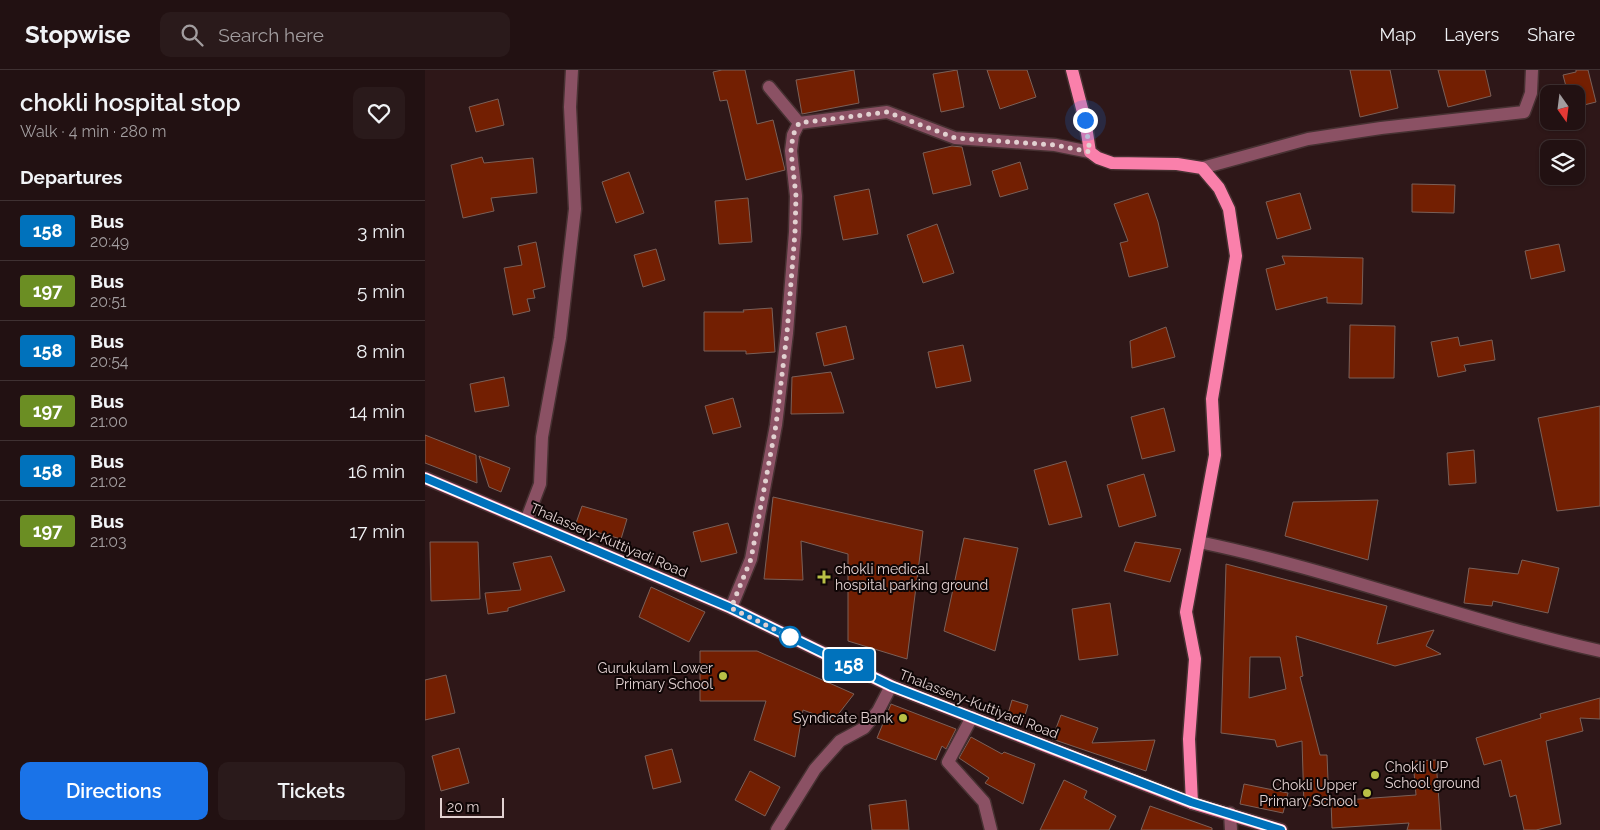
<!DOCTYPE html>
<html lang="en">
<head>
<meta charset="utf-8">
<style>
  body { margin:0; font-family:Raleway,sans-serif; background:#2a1a1b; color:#f1f3f6; height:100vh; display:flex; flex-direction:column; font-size:19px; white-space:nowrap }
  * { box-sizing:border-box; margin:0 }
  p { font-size:16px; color:#a29d9f }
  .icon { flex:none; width:28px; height:28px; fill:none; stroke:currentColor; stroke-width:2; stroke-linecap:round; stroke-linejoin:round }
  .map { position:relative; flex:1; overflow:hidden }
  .drawer { display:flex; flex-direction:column; background:#221112; width:425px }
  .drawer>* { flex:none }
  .badge { padding:0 10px; border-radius:4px; font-size:18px; line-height:32px }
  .needle { width:32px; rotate:166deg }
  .buttons { position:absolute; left:1115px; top:15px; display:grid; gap:10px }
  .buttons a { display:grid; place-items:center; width:45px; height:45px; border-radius:10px; background:#221112; box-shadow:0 1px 4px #0004,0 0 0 1px #3f3132; font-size:25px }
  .scale { position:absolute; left:15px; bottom:12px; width:64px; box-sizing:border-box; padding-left:5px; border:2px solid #e2d1d1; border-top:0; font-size:14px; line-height:18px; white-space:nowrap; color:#e2d1d1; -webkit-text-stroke:4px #0f0606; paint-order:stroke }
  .you { position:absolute; width:25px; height:25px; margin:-12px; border:4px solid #fff; border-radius:50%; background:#1a73e8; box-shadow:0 0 0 8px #1a73e833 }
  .map>.badge { position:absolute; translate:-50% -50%; box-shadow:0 0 0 2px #fff }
  h2 { padding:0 20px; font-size:19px; line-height:45px }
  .round { display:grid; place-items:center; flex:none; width:52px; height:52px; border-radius:10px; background:#2a1a1b }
  .summary { display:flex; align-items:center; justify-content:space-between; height:85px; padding:0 20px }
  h1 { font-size:24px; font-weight:600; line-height:38px }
  .cta { display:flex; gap:10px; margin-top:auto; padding:10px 20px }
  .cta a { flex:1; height:58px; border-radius:10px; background:#1a73e8; color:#fff; font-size:20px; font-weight:600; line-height:58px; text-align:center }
  .cta a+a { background:#2a1a1b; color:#f1f3f6 }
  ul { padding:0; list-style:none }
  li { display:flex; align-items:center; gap:15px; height:60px; padding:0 20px; border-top:1px solid #3f3132 }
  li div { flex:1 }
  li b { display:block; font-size:19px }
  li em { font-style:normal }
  li .badge { min-width:55px; font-weight:700; text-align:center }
  header { display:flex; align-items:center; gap:30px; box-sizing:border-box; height:70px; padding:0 25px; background:#221112; border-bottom:1px solid #3f3132 }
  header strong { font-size:24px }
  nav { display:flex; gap:28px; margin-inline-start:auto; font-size:18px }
  .search { width:350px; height:45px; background:#2a1a1b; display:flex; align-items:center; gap:12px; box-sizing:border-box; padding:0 18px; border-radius:10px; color:#a29d9f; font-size:19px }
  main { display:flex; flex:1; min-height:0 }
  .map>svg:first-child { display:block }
</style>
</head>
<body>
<header>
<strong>Stopwise</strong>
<div class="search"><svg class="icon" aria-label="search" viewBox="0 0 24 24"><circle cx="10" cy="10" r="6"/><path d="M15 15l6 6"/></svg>Search here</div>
<nav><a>Map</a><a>Layers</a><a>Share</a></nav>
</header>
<main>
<section class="drawer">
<div class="summary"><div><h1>chokli hospital stop</h1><p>Walk · 4 min · 280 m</p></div><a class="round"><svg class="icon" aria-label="heart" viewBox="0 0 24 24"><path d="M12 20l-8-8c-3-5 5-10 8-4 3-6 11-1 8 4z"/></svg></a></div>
<h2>Departures</h2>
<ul>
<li><span class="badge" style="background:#0072bc;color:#fff">158</span><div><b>Bus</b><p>20:49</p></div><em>3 min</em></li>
<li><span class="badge" style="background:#6b8e23;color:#fff">197</span><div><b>Bus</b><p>20:51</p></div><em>5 min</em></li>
<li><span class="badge" style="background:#0072bc;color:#fff">158</span><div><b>Bus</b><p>20:54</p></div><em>8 min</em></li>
<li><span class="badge" style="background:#6b8e23;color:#fff">197</span><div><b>Bus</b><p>21:00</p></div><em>14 min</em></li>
<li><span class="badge" style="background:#0072bc;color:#fff">158</span><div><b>Bus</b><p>21:02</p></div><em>16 min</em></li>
<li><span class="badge" style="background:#6b8e23;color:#fff">197</span><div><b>Bus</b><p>21:03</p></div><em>17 min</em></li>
</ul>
<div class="cta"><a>Directions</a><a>Tickets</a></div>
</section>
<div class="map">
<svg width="1175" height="760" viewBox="0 0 1175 760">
  <rect width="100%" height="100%" fill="#2e1718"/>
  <g fill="#731f02" stroke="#7b6058" fill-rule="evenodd">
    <polygon points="297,0 320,0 332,54 348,50 360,100 321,110 302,30 295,31 288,2"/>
    <polygon points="429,0 434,33 377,44 371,10"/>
    <polygon points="532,0 539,37 516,42 508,4"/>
    <polygon points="562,0 602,0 611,27 575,39"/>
    <polygon points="925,0 965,0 973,38 935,47"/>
    <polygon points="1013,0 1060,0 1066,26 1023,37"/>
    <polygon points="1151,0 1163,0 1171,32 1151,37 1151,24 1143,24 1138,5 1151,2"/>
    <polygon points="73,29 79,55 51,62 44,37"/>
    <polygon points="527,76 537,77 546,115 508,124 498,83"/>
    <polygon points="57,87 59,93 108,88 112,123 66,128 69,141 38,148 26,95"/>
    <polygon points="595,92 603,119 575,127 567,101"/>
    <polygon points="204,102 219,143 191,153 177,112"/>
    <polygon points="987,114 1030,115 1029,143 987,142"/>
    <polygon points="444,119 453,164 418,170 409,126"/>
    <polygon points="723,123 733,152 743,197 704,207 695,173 703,171 689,134"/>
    <polygon points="875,123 886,159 852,169 841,132"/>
    <polygon points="323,128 327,172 294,174 290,131"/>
    <polygon points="512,154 529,203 498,213 482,165"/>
    <polygon points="111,172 120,217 108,220 110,228 102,229 105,241 88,245 79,198 97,195 93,176"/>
    <polygon points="1134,174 1140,201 1106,209 1100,181"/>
    <polygon points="231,179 240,210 218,217 209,185"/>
    <polygon points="857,186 938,188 937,234 902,233 902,227 851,240 841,199 860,194"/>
    <polygon points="347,238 350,282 321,284 321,281 279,281 279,242 319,242 318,240"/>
    <polygon points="925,255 970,256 969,308 924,308"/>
    <polygon points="421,256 429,289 399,296 391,263"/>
    <polygon points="741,257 750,287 707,298 705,271"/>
    <polygon points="1033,267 1035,276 1067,270 1070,290 1039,295 1041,301 1013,307 1006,272"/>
    <polygon points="538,275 546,311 511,318 503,282"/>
    <polygon points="406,302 419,343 366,344 367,307"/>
    <polygon points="79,307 84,336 50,342 45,314"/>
    <polygon points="308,328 316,357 288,364 280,336"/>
    <polygon points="1175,336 1175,436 1132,441 1113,348"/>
    <polygon points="739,338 750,381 717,389 706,347"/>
    <polygon points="0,365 51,385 52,413 0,393"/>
    <polygon points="1049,380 1051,413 1024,415 1022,383"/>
    <polygon points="54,386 85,398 76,422 64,417"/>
    <polygon points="641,391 657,447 624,455 609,400"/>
    <polygon points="719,404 731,446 694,457 682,415"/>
    <polygon points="348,427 498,461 482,589 423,571 423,484 376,471 378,510 339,509"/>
    <polygon points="953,430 943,490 860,466 868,432"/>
    <polygon points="157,436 202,449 196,469 150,456"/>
    <polygon points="303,453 312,483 276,492 268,462"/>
    <polygon points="539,468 593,478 570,581 519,561"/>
    <polygon points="5,472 53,472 55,529 6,531"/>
    <polygon points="710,472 756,479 745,512 699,501"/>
    <polygon points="126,486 140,521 83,538 83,541 63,544 60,523 96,520 88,493"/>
    <polygon points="1097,490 1134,498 1123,543 1068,531 1067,536 1039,533 1044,498 1093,504"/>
    <path d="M801 494 962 536 952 574 1009 560 1001 576 1016 584 970 596 871 566 878 606 875 607 895 685H902L904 735 879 736 877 671 852 677 850 670 796 663ZM825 587H855L861 619 824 628Z"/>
    <polygon points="226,517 280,542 264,572 214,547"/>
    <polygon points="685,533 693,585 654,590 647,539"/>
    <polygon points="275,581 332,581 429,624 408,651 378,640 370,687 329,670 341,631 275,631"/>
    <polygon points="21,605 30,643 0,650 0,610"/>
    <polygon points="1175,628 1175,649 1155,648 1158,661 1121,671 1136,754 1111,760 1099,760 1091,725 1085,727 1076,690 1059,695 1051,668 1116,648 1115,644"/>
    <polygon points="587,630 603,635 598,652 582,647"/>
    <polygon points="466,634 531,659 521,679 517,676 511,690 452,668"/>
    <polygon points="636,645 673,658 667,673 730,670 721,701 627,669"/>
    <polygon points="546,667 577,684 579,682 610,694 598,734 560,713 564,708 534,688"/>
    <polygon points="34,678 44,713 16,721 7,686"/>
    <polygon points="247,679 256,712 228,719 220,686"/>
    <polygon points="1011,690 1016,760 982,760 984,753 907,758 906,731 991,725 988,691"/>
    <polygon points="325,701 355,717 340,746 310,730"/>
    <polygon points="639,710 662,721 659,728 691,746 684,760 615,760"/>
    <polygon points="819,714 863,723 858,743 815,734"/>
    <polygon points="481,730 484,760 447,760 444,735"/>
    <polygon points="725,736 787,758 787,760 716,760"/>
  </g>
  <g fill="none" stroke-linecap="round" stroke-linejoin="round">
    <defs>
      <g id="minor">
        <polyline points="344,17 374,53"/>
        <polyline points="777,98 883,69 956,58 1099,42 1106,23 1107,0"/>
        <polyline points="101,451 115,414 117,367 135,268 150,139 145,37 147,0"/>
        <path d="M774 472C909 500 1040 551 1175 581"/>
        <polyline points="306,538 326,489 351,355 362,263 370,162 371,126 366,81 368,65 374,53 462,42 530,68 630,75 665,82"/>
        <polyline points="547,647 523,692 559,732 566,760"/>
        <polyline points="805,743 806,760"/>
        <polyline points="352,760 390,699 415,671 439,658 453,641 466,616"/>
      </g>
      <g id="major">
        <polyline points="647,0 660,50 665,82 673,88 687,93 752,94 777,98 794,118 804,139 811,186 787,329 790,385 761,542 770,589 764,669 767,733"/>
        <polyline points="0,408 306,538 466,616 767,733 856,760"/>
      </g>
    </defs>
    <use href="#minor" stroke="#473132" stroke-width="15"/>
    <use href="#major" stroke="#473132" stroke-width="15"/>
    <use href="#minor" stroke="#8b5164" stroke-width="12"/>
    <use href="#major" stroke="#fa80ab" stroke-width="12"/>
  </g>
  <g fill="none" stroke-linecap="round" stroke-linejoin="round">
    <defs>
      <polyline id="line" points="0,408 306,538 466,616 766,732 856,760"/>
    </defs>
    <use href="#line" stroke="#fff" stroke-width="11"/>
    <use href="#line" stroke="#0072bc" stroke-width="8"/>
    <polyline stroke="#e2d1d1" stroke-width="5" stroke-dasharray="0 9" points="365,567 306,538 326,489 351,355 362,263 370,162 371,126 366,81 368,65 374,53 462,42 530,68 630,75 665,82 660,50"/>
  </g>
  <g fill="#b9c046" stroke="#0f0606" stroke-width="2">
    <path d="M396.5 499.5h5v5h5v5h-5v5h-5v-5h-5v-5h5z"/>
    <circle cx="298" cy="606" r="5"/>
    <circle cx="478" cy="648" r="5"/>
    <circle cx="950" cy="705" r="5"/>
    <circle cx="942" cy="723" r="5"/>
  </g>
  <circle fill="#fff" stroke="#0072bc" stroke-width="2.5" cx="365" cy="567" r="10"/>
  <g text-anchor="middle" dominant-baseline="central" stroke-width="4" stroke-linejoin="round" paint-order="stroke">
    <g font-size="14" fill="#e2d1d1" stroke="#0f0606">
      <text transform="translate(184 470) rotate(23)">Thalassery-Kuttiyadi Road</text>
      <text transform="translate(554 634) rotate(21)">Thalassery-Kuttiyadi Road</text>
    </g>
    <g font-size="14" fill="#e2d1d1" stroke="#0f0606" text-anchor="end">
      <text x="410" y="499" text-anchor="start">chokli medical<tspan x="410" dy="16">hospital parking ground</tspan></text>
      <text x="288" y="598">Gurukulam Lower<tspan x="288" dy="16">Primary School</tspan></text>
      <text x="468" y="648">Syndicate Bank</text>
      <text x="960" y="697" text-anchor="start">Chokli UP<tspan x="960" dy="16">School ground</tspan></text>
      <text x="932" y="715">Chokli Upper<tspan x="932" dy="16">Primary School</tspan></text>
    </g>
  </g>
</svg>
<div class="buttons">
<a><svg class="needle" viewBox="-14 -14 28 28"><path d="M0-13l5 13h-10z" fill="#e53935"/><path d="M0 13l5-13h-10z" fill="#a29d9f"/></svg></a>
<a><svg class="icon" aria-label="layers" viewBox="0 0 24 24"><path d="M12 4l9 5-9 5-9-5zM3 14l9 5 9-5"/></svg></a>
</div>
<div class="scale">20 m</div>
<div class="you" style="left:660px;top:50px"></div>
<b class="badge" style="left:424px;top:595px;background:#0072bc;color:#fff">158</b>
</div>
</main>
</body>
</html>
